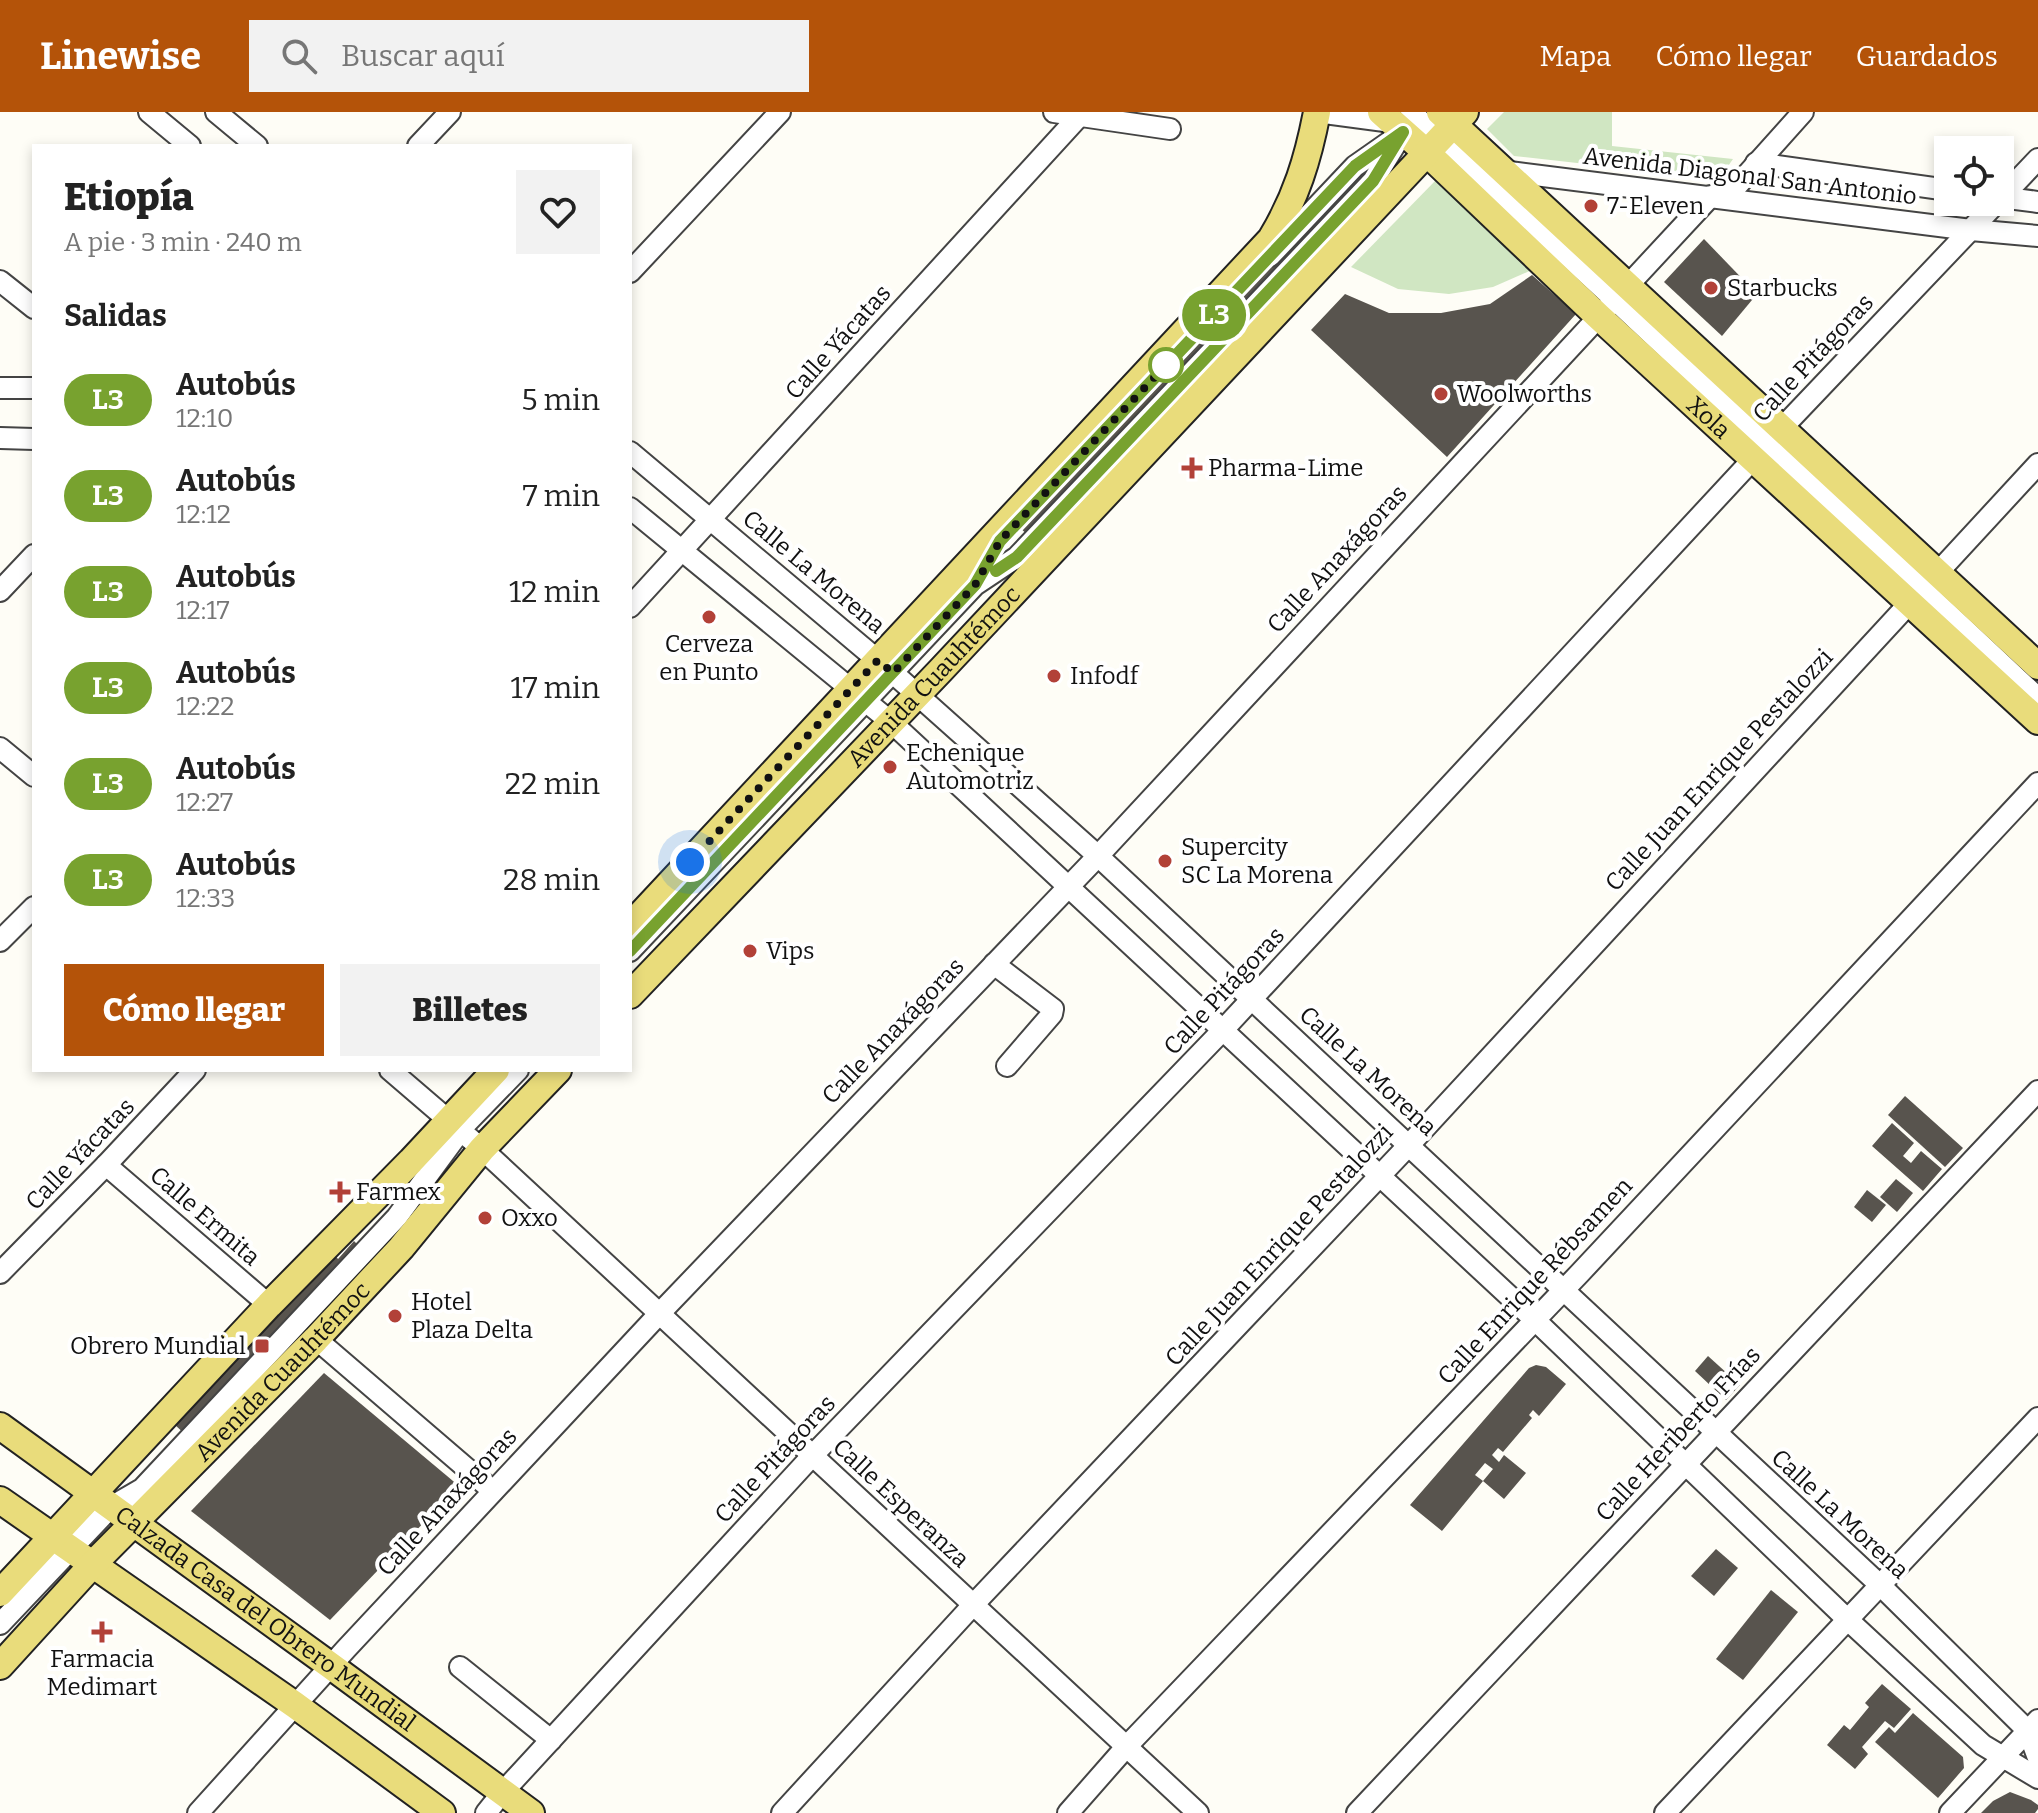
<!DOCTYPE html>
<html lang="es">
<head>
<meta charset="utf-8">
<style>
  body { margin:0; font-family:Bitter,serif; background:#f2f2f2; color:#222; height:100vh; display:flex; flex-direction:column; font-size:30px; white-space:nowrap }
  * { box-sizing:border-box; margin:0 }
  p { font-size:26px; color:#767676 }
  .icon { flex:none; width:44px; height:44px; fill:none; stroke:currentColor; stroke-width:2; stroke-linecap:round; stroke-linejoin:round }
  .map { position:relative; flex:1; overflow:hidden }
  .details { position:absolute; left:32px; top:32px; width:600px; height:928px; display:flex; flex-direction:column; background:#fff; border-radius:0px; box-shadow:0 4px 12px #0003 }
  .details>* { flex:none }
  .badge { padding:0 16px; border-radius:26px; font-size:28px; line-height:52px }
  .tools { position:absolute; left:1934px; top:24px; display:grid; gap:16px }
  .tools a { display:grid; place-items:center; width:80px; height:80px; border-radius:0px; background:#fff; box-shadow:0 4px 12px #0003; font-size:40px }
  .you { position:absolute; width:40px; height:40px; margin:-20px; border:6px solid #fff; border-radius:50%; background:#1a73e8; box-shadow:0 0 0 12px #1a73e833 }
  .map>.badge { position:absolute; translate:-50% -50%; box-shadow:0 0 0 4px #fff }
  h2 { padding:0 32px; font-size:30px; line-height:72px }
  .round { display:grid; place-items:center; flex:none; width:84px; height:84px; border-radius:0px; background:#f2f2f2 }
  .headline { display:flex; align-items:center; justify-content:space-between; height:136px; padding:0 32px }
  h1 { font-size:38px; font-weight:800; line-height:60px }
  .primary-button { display:flex; gap:16px; margin-top:auto; padding:16px 32px }
  .primary-button a { flex:1; height:92px; border-radius:0px; background:#b45309; color:#fff; font-size:32px; font-weight:800; line-height:92px; text-align:center }
  .primary-button a+a { background:#f2f2f2; color:#222 }
  ul { padding:0; list-style:none }
  li { display:flex; align-items:center; gap:24px; height:96px; padding:0 32px }
  li div { flex:1 }
  li b { display:block; font-size:30px }
  li em { font-style:normal }
  li .badge { min-width:88px; font-weight:700; text-align:center }
  header { display:flex; align-items:center; gap:48px; box-sizing:border-box; height:112px; padding:0 40px; background:#b45309; color:#fff }
  header strong { font-size:38px }
  nav { display:flex; gap:44px; margin-inline-start:auto; font-size:28px }
  .search { width:560px; height:72px; background:#f2f2f2; display:flex; align-items:center; gap:20px; box-sizing:border-box; padding:0 28px; border-radius:0px; color:#767676; font-size:30px }
  .map>svg:first-child { display:block }
</style>
</head>
<body>
<header>
<strong>Linewise</strong>
<div class="search"><svg class="icon" aria-label="search" viewBox="0 0 24 24"><circle cx="10" cy="10" r="6"/><path d="M15 15l6 6"/></svg>Buscar aquí</div>
<nav><a>Mapa</a><a>Cómo llegar</a><a>Guardados</a></nav>
</header>
<div class="map">
<svg width="2038" height="1701" viewBox="0 0 2038 1701">
  <rect width="100%" height="100%" fill="#fefdf6"/>
  <g fill="#d0e6c2">
    <polygon points="1504,0 1612,0 1612,34 1733,47 1719,67 1514,44 1487,17"/>
    <polygon points="1437,67 1534,157 1493,175 1449,182 1398,177 1351,155"/>
  </g>
  <g fill="#58544e">
    <polygon points="1302,111 1318,126 1028,423 1020,416 1036,399 1031,396"/>
    <polygon points="1704,127 1757,182 1722,224 1664,170"/>
    <polygon points="1532,163 1576,202 1447,345 1311,218 1345,182 1389,201 1441,201 1490,192"/>
    <polygon points="1905,984 1963,1036 1945,1055 1888,1003"/>
    <polygon points="1892,1011 1914,1031 1903,1044 1911,1051 1921,1039 1942,1057 1923,1079 1872,1034"/>
    <polygon points="1896,1067 1913,1081 1897,1100 1880,1085"/>
    <polygon points="1867,1078 1886,1093 1872,1110 1854,1095"/>
    <polygon points="354,1129 361,1136 189,1326 174,1312 334,1142 338,1147"/>
    <polygon points="1708,1244 1740,1273 1726,1288 1695,1259"/>
    <polygon points="1536,1253 1546,1255 1566,1272 1539,1304 1533,1298 1529,1303 1532,1306 1503,1340 1498,1336 1492,1343 1499,1350 1504,1343 1526,1361 1504,1387 1483,1369 1493,1357 1485,1351 1475,1363 1483,1369 1442,1419 1410,1393 1529,1256"/>
    <polygon points="324,1261 459,1374 330,1508 191,1399"/>
    <polygon points="1716,1437 1738,1456 1714,1484 1691,1464"/>
    <polygon points="1771,1478 1798,1500 1743,1568 1716,1547"/>
    <polygon points="1882,1572 1911,1597 1894,1616 1885,1609 1862,1635 1868,1642 1855,1657 1827,1633 1844,1613 1850,1618 1869,1595 1865,1591"/>
    <polygon points="1913,1601 1963,1645 1964,1656 1938,1686 1875,1630 1889,1615 1895,1621"/>
    <polygon points="2010,1680 2031,1688 2038,1693 2038,1697 2035,1701 1981,1701 1993,1689"/>
  </g>
  <g fill="none" stroke-linecap="round" stroke-linejoin="round">
    <defs>
      <g id="minor">
        <polyline points="149,0 190,34"/>
        <polyline points="216,0 257,34"/>
        <polyline points="1054,0 1170,17"/>
        <polyline points="1317,0 1392,10"/>
        <polyline points="1411,0 1614,187 2038,586"/>
        <polyline points="418,34 450,0"/>
        <polyline points="1756,51 1948,78"/>
        <polyline points="1502,59 1971,118 2038,124"/>
        <polyline points="2000,85 2038,90"/>
        <polyline points="1726,86 1803,0"/>
        <polyline points="2000,87 2038,47"/>
        <polyline points="1270,144 1355,54 1395,26"/>
        <polyline points="630,160 780,0"/>
        <polyline points="0,169 34,196"/>
        <polyline points="0,276 34,276"/>
        <polyline points="0,326 34,327"/>
        <polyline points="630,340 893,561 1098,744 1881,1474 2028,1619 2038,1646"/>
        <polyline points="630,396 891,610 1535,1208 1848,1508 1983,1633 2038,1666"/>
        <polyline points="0,479 34,443"/>
        <polyline points="630,495 1083,0"/>
        <polyline points="0,636 34,664"/>
        <polyline points="0,829 34,795"/>
        <polyline points="630,839 975,473 1017,445 1373,69 1403,20"/>
        <polyline points="994,852 1053,897 1052,902 1007,954"/>
        <polyline points="390,958 482,1037 1198,1701"/>
        <polyline points="451,1027 518,958"/>
        <polyline points="106,1053 269,1193"/>
        <polyline points="0,1161 106,1053 195,958"/>
        <polyline points="316,1227 493,1379"/>
        <polyline points="0,1512 111,1395 142,1377 397,1105 461,1018"/>
        <polyline points="460,1555 551,1628"/>
        <polyline points="198,1701 346,1537 659,1202 1098,744 1711,84"/>
        <polyline points="486,1701 502,1681 812,1344 1222,919 1781,317 1997,90"/>
        <polyline points="782,1701 973,1493 1409,1033 2038,352"/>
        <polyline points="1068,1701 1126,1635 1580,1161 2038,671"/>
        <polyline points="1357,1701 2038,979"/>
        <polyline points="1665,1701 2038,1306"/>
        <polyline points="1950,1701 2038,1608"/>
      </g>
      <g id="major">
        <path id="s1" d="M1381 0 1427 41 1598 204 2038 609"/>
        <polyline points="1440,0 2038,554"/>
        <path d="M630 814 1271 127C1296 86 1308 47 1317 0"/>
        <path id="s2" d="M630 883 940 559 1465 0"/>
        <path id="s3" d="M0 1314 331 1554 531 1701"/>
        <polyline points="0,1388 295,1593 442,1701"/>
        <polyline points="0,1481 269,1193 411,1049 496,958"/>
        <path id="s4" d="M0 1554 93 1452 316 1227 401 1136 482 1037 558 958"/>
      </g>
    </defs>
    <use href="#minor" stroke="#444" stroke-width="24"/>
    <use href="#major" stroke="#222" stroke-width="30"/>
    <use href="#minor" stroke="#fff" stroke-width="20"/>
    <use href="#major" stroke="#e9dc7b" stroke-width="26"/>
  </g>
  <g fill="none" stroke-linecap="round" stroke-linejoin="round">
    <defs>
      <polyline id="line" points="630,839 975,473 1000,429 1021,407 1355,54 1403,20 1373,69 1017,445 996,459"/>
    </defs>
    <use href="#line" stroke="#fff" stroke-width="18"/>
    <use href="#line" stroke="#78a22f" stroke-width="12"/>
    <polyline stroke="#111" stroke-width="8" stroke-dasharray="0 14.4" points="690,750 878,548 893,561 975,473 1000,429 1166,253"/>
  </g>
  <g fill="#b24138" stroke="#fff" stroke-width="3">
    <circle cx="1591" cy="94" r="8"/>
    <circle cx="1711" cy="176" r="8"/>
    <circle cx="1441" cy="282" r="8"/>
    <path d="M1188 344h8v8h8v8h-8v8h-8v-8h-8v-8h8z"/>
    <circle cx="709" cy="505" r="8"/>
    <circle cx="1054" cy="564" r="8"/>
    <circle cx="890" cy="655" r="8"/>
    <circle cx="1165" cy="749" r="8"/>
    <circle cx="750" cy="839" r="8"/>
    <path d="M336 1068h8v8h8v8h-8v8h-8v-8h-8v-8h8z"/>
    <circle cx="485" cy="1106" r="8"/>
    <circle cx="395" cy="1204" r="8"/>
    <rect x="254" y="1226" width="16" height="16" rx="4"/>
    <path d="M98 1508h8v8h8v8h-8v8h-8v-8h-8v-8h8z"/>
  </g>
  <circle fill="#fff" stroke="#78a22f" stroke-width="4" cx="1166" cy="253" r="16"/>
  <g text-anchor="middle" dominant-baseline="central" stroke-width="8" stroke-linejoin="round" paint-order="stroke">
    <g font-size="24" fill="#111" stroke="#fff">
      <text transform="translate(1750 64) rotate(7)">Avenida Diagonal San Antonio</text>
      <text transform="translate(838 230) rotate(-48)">Calle Yácatas</text>
      <text transform="translate(1813 246) rotate(-47)">Calle Pitágoras</text>
      <text stroke="none"><textPath href="#s1" startOffset="448">Xola</textPath></text>
      <text transform="translate(1337 447) rotate(-47)">Calle Anaxágoras</text>
      <text transform="translate(814 460) rotate(40)">Calle La Morena</text>
      <text stroke="none"><textPath href="#s2" startOffset="440">Avenida Cuauhtémoc</textPath></text>
      <text transform="translate(1719 658) rotate(-47)">Calle Juan Enrique Pestalozzi</text>
      <text transform="translate(1224 879) rotate(-47)">Calle Pitágoras</text>
      <text transform="translate(893 919) rotate(-46)">Calle Anaxágoras</text>
      <text transform="translate(1368 959) rotate(43)">Calle La Morena</text>
      <text transform="translate(80 1042) rotate(-46)">Calle Yácatas</text>
      <text transform="translate(205 1104) rotate(41)">Calle Ermita</text>
      <text transform="translate(1279 1133) rotate(-47)">Calle Juan Enrique Pestalozzi</text>
      <text transform="translate(1535 1169) rotate(-47)">Calle Enrique Rébsamen</text>
      <text stroke="none"><textPath href="#s4" startOffset="408">Avenida Cuauhtémoc</textPath></text>
      <text transform="translate(1678 1322) rotate(-47)">Calle Heriberto Frías</text>
      <text transform="translate(775 1347) rotate(-47)">Calle Pitágoras</text>
      <text transform="translate(447 1390) rotate(-47)">Calle Anaxágoras</text>
      <text transform="translate(901 1391) rotate(43)">Calle Esperanza</text>
      <text transform="translate(1840 1402) rotate(43)">Calle La Morena</text>
      <text stroke="none"><textPath href="#s3" startOffset="328">Calzada Casa del Obrero Mundial</textPath></text>
    </g>
    <g font-size="24" fill="#111" stroke="#fff" text-anchor="start">
      <text x="1607" y="94">7-Eleven</text>
      <text x="1727" y="176">Starbucks</text>
      <text x="1457" y="282">Woolworths</text>
      <text x="1208" y="356">Pharma-Lime</text>
      <text x="709" y="532" text-anchor="middle">Cerveza<tspan x="709" dy="28">en Punto</tspan></text>
      <text x="1070" y="564">Infodf</text>
      <text x="906" y="641">Echenique<tspan x="906" dy="28">Automotriz</tspan></text>
      <text x="1181" y="735">Supercity<tspan x="1181" dy="28">SC La Morena</tspan></text>
      <text x="766" y="839">Vips</text>
      <text x="356" y="1080">Farmex</text>
      <text x="501" y="1106">Oxxo</text>
      <text x="411" y="1190">Hotel<tspan x="411" dy="28">Plaza Delta</tspan></text>
      <text x="246" y="1234" text-anchor="end">Obrero Mundial</text>
      <text x="102" y="1547" text-anchor="middle">Farmacia<tspan x="102" dy="28">Medimart</tspan></text>
    </g>
  </g>
</svg>
<div class="tools">
<a><svg class="icon" aria-label="locate" viewBox="0 0 24 24"><circle cx="12" cy="12" r="6"/><path d="M12 2v4M12 18v4M2 12h4M18 12h4"/></svg></a>
</div>
<div class="you" style="left:690px;top:750px"></div>
<b class="badge" style="left:1214px;top:203px;background:#78a22f;color:#fff">L3</b>
<section class="details">
<div class="headline"><div><h1>Etiopía</h1><p>A pie · 3 min · 240 m</p></div><a class="round"><svg class="icon" aria-label="heart" viewBox="0 0 24 24"><path d="M12 20l-8-8c-3-5 5-10 8-4 3-6 11-1 8 4z"/></svg></a></div>
<h2>Salidas</h2>
<ul>
<li><span class="badge" style="background:#78a22f;color:#fff">L3</span><div><b>Autobús</b><p>12:10</p></div><em>5 min</em></li>
<li><span class="badge" style="background:#78a22f;color:#fff">L3</span><div><b>Autobús</b><p>12:12</p></div><em>7 min</em></li>
<li><span class="badge" style="background:#78a22f;color:#fff">L3</span><div><b>Autobús</b><p>12:17</p></div><em>12 min</em></li>
<li><span class="badge" style="background:#78a22f;color:#fff">L3</span><div><b>Autobús</b><p>12:22</p></div><em>17 min</em></li>
<li><span class="badge" style="background:#78a22f;color:#fff">L3</span><div><b>Autobús</b><p>12:27</p></div><em>22 min</em></li>
<li><span class="badge" style="background:#78a22f;color:#fff">L3</span><div><b>Autobús</b><p>12:33</p></div><em>28 min</em></li>
</ul>
<div class="primary-button"><a>Cómo llegar</a><a>Billetes</a></div>
</section>
</div>
</body>
</html>
